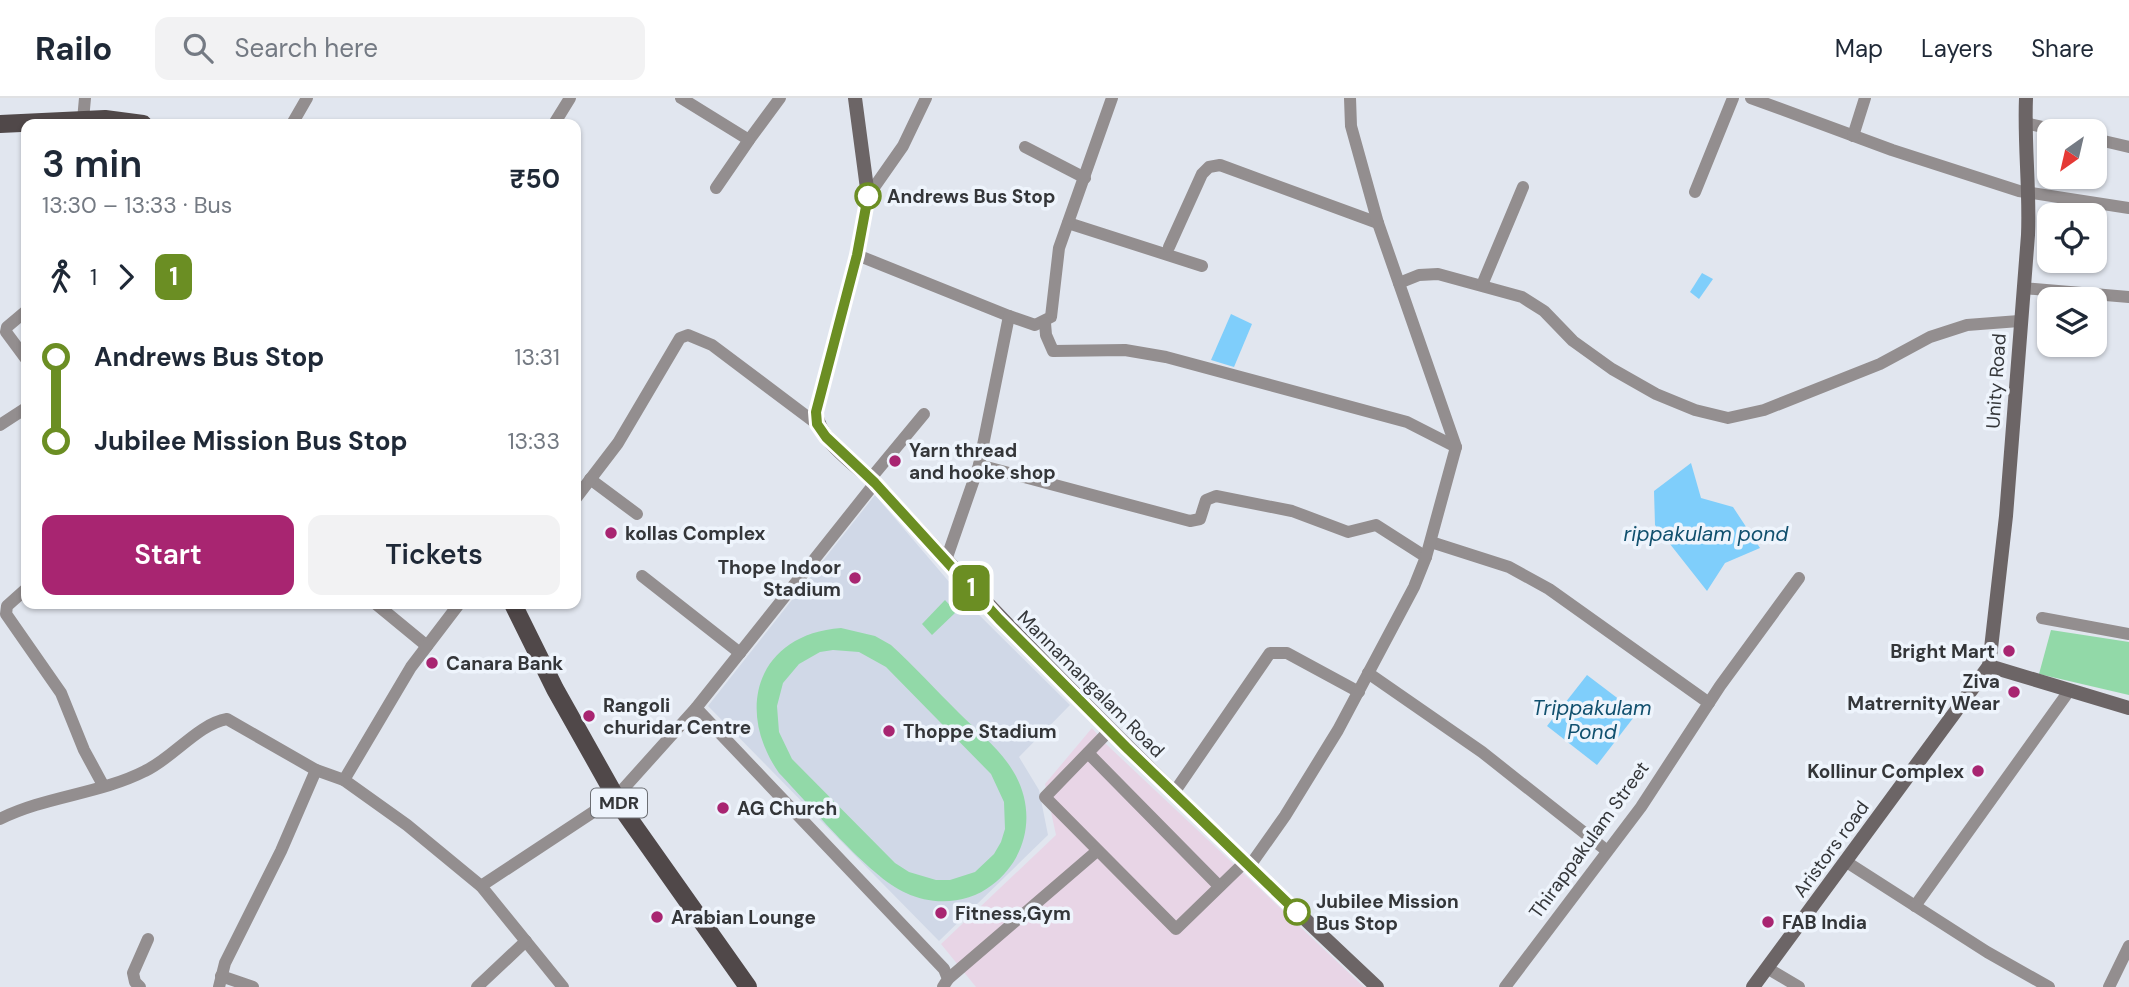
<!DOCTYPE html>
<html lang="en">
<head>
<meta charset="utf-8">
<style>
  body { margin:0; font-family:"DM Sans",sans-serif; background:#f2f2f3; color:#1f2937; height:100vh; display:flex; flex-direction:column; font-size:26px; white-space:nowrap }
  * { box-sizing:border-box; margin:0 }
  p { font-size:23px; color:#747a83 }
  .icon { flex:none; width:38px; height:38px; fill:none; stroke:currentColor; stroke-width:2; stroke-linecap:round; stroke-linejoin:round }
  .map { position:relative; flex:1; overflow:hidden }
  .side { position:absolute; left:21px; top:21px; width:560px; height:490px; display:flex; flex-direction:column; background:#fff; border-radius:14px; box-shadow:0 2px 5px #0004 }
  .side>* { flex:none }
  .badge { padding:0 14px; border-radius:10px; font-size:24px; line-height:46px }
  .needle { width:46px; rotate:214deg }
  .fabs { position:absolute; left:2037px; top:21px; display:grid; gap:14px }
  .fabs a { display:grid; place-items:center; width:70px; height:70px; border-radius:14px; background:#fff; box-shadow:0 2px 5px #0004; font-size:35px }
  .map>.badge { position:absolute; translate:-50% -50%; box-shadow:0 0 0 4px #fff }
  .legs { display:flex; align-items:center; gap:10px; height:77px; padding:0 21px; font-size:23px }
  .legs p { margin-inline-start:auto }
  .head { display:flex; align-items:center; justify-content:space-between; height:119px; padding:0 21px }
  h1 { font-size:38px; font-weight:600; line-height:52px }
  .button { display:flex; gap:14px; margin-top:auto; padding:14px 21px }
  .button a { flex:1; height:80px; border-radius:14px; background:#a82571; color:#fff; font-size:28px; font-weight:600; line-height:80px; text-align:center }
  .button a+a { background:#f2f2f3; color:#1f2937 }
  ul { padding:0 21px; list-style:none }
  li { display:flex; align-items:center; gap:24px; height:84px; font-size:26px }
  li i { display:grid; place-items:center; width:10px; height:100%; margin:0 9px; background:currentColor }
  li i::after { content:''; width:18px; height:18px; margin:-9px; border:5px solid; border-radius:50%; background:#fff }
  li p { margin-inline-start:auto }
  li:first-child i { background:linear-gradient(#0000 50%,currentColor 0) }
  li:last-child i { background:linear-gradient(currentColor 50%,#0000 0) }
  header { display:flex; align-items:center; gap:42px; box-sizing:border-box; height:98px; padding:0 35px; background:#fff; border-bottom:2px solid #e0e1e3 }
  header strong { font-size:33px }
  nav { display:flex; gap:38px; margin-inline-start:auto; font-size:24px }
  .search { width:490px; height:63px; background:#f2f2f3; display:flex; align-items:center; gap:18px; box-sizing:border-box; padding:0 24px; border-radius:14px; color:#747a83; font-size:26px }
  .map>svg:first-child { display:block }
</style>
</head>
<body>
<header>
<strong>Railo</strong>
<div class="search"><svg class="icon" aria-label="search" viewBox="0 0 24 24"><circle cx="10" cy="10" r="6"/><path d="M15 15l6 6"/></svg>Search here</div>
<nav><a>Map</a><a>Layers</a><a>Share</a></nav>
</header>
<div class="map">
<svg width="2129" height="889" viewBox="0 0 2129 889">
  <rect width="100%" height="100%" fill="#e1e6ef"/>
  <polygon fill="#d0d8e7" points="875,397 968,506 1070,607 1019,659 1039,692 1048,737 939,843 708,608"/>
  <polygon fill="#e8d5e6" points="1092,630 1105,645 1364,889 976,889 941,846 1056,737 1045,686"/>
  <g fill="#92d9a8" fill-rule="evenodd">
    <polygon points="945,502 956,514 932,537 922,526"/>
    <path d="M841 530 875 538 891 547C914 568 936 592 959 615 977 633 1000 651 1013 673 1037 712 1028 760 992 787 968 806 933 808 906 795 869 779 809 706 779 675 734 611 758 536 841 530ZM833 552 859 554 886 569 991 676 1004 704 1005 731 1001 744 994 756 975 774 950 782H936L909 774 895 765 792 661 779 634 777 608 783 585 799 566 820 554Z"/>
    <polygon points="2051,532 2129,544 2129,597 2039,576"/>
  </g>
  <g fill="#7fcefb">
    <polygon points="1702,175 1713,181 1699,201 1690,194"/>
    <polygon points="1231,216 1252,226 1234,269 1211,262"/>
    <polygon points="1691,365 1701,400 1733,409 1760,450 1725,465 1707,493 1655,427 1654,393"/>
    <polygon points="1587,577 1637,615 1597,667 1547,628"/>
  </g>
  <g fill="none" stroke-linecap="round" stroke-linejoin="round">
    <g stroke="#938e8f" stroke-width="12">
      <polyline points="681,0 749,42 780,0"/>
      <polyline points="1751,0 1892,52 2019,93 2129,110"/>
      <polyline points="83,22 85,0"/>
      <polyline points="2025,25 2061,33"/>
      <polyline points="292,26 307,0"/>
      <polyline points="554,26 570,0"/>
      <polyline points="1853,38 1865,0"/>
      <polyline points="2095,41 2129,49"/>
      <polyline points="1025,49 1085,80"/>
      <polyline points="716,90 749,42"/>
      <polyline points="1695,94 1733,0"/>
      <polyline points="868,98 903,48 926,0"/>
      <polyline points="1068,125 1202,168"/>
      <polyline points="1169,149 1202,76 1209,69 1220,67 1378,125"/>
      <polyline points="857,157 1009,218 979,367 946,462"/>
      <polyline points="1399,185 1419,177 1438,176 1522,199 1544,213 1573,243 1612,271 1656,296 1695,312 1728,320 1764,312 1880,266 1930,239 1967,227 2019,223"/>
      <polyline points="1482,187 1523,89"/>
      <polyline points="2023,190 2129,199"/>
      <polyline points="26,213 7,229 6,234 26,261"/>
      <polyline points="1009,218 1035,227 1051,219 1059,150 1112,0"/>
      <polyline points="1045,225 1046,237 1053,253 1125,252 1166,259 1407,324 1456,349"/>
      <polyline points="0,327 26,310"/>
      <polyline points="979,367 1190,423 1200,421 1206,402 1216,398 1292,413 1348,434 1376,427 1426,459"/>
      <polyline points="871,380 924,316"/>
      <polyline points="590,381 637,416"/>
      <polyline points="576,400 618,345 680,240 688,237 712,247 817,326"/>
      <polyline points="1431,444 1509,469 1549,491 1709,605"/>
      <polyline points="642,478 740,555"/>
      <polyline points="26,491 7,508 6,516 61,595 84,652 103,687"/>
      <polyline points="376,506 427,548"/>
      <polyline points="2042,520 2129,536"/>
      <polyline points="1368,575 1482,654 1606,752"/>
      <polyline points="696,610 944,871 948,881 943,889"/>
      <polyline points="1109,633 1045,699 1176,831 1245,764"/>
      <polyline points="1088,655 1219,788"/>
      <polyline points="344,682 411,569 459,506"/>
      <polyline points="1173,696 1270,555 1287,555 1359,594"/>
      <path d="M0 721C46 698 100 696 145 673 173 660 198 626 227 621L316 672 344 682 407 727 481 788 563 889"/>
      <polyline points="1845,763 1987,854 2049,889"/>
      <polyline points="1249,769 1285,718 1338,632 1414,489 1426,459 1456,349 1378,125 1351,28 1350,0"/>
      <polyline points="481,788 616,699 696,610 875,385"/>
      <polyline points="1915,808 2069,593"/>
      <polyline points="1767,870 1799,889"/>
      <polyline points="221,878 253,889"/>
      <polyline points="948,881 1097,753"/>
      <polyline points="140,889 135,884 133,875 148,841"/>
      <polyline points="219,889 225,865 281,753 316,672"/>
      <polyline points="477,889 526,843"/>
      <polyline points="1505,889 1641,709 1720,588 1799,480"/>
      <polyline points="2109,889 2129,848"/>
    </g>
    <g stroke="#6c6566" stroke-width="14">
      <path d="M855 0 868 98 857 157 816 314C819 346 862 370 883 393 1040 566 1206 729 1377 889"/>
      <polyline points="1989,568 2129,610"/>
      <path d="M1753 889 1989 568 2006 418 2028 137C2030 91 2024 46 2026 0"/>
    </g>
    <g stroke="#504849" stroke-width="18">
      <polyline points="0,26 105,21 143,26"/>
      <polyline points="513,506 555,591 623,712 748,889"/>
    </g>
  </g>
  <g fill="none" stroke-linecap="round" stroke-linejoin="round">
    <defs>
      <polyline id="line-1" points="868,98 857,157 816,314 817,326 826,339 875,385 999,521 1127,650 1297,814"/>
    </defs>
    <use href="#line-1" stroke="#fff" stroke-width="16"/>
    <use href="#line-1" stroke="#6b8e23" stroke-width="10"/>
  </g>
  <g fill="#fff" stroke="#6b8e23" stroke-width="3.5">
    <circle cx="868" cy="98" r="12"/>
    <circle cx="1297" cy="814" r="12"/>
  </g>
  <g fill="#a82571" stroke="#eef4fc" stroke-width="2.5">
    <circle cx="895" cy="363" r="7"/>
    <circle cx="611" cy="435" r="7"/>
    <circle cx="855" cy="480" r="7"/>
    <circle cx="2009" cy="553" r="7"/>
    <circle cx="432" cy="565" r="7"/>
    <circle cx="2014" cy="594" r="7"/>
    <circle cx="589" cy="618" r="7"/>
    <circle cx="889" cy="633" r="7"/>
    <circle cx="1978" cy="673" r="7"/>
    <circle cx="723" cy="710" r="7"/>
    <circle cx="941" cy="815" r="7"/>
    <circle cx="657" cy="819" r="7"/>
    <circle cx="1768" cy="824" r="7"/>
  </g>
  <g text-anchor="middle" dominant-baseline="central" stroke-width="7" stroke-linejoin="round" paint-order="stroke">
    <rect fill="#eef4fc" stroke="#6c6f74" stroke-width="2" x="591" y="690.5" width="56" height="29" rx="5"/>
    <g font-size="18" font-weight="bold" fill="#343639">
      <text x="619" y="705">MDR</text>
    </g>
    <g font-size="19" font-weight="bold" fill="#343639" stroke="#eef4fc" text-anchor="start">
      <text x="887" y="98">Andrews Bus Stop</text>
      <text x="1316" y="803">Jubilee Mission<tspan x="1316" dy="22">Bus Stop</tspan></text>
    </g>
    <g font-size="19" fill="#343639" stroke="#eef4fc">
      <text transform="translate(1996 283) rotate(-86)">Unity Road</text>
      <text transform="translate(1091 586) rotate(45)">Mannamangalam Road</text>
      <text transform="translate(1589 742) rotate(-54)">Thirappakulam Street</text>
      <text transform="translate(1831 751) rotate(-54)">Aristors road</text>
    </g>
    <g font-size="19" font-weight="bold" fill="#343639" stroke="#eef4fc" text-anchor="start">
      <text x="909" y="352">Yarn thread<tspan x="909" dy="22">and hooke shop</tspan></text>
      <text x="625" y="435">kollas Complex</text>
      <text x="841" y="469" text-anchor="end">Thope Indoor<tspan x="841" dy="22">Stadium</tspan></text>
      <text x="1995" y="553" text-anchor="end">Bright Mart</text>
      <text x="446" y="565">Canara Bank</text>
      <text x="2000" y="583" text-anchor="end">Ziva<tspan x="2000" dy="22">Matrernity Wear</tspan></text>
      <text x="603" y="607">Rangoli<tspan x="603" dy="22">churidar Centre</tspan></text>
      <text x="903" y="633">Thoppe Stadium</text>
      <text x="1964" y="673" text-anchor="end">Kollinur Complex</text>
      <text x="737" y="710">AG Church</text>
      <text x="955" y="815">Fitness,Gym</text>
      <text x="671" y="819">Arabian Lounge</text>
      <text x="1782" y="824">FAB India</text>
    </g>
    <g font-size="21" font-style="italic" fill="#11506e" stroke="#eef4fc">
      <text x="1706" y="436">rippakulam pond</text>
      <text x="1592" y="610">Trippakulam<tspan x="1592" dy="24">Pond</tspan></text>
    </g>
  </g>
</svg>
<div class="fabs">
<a><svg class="needle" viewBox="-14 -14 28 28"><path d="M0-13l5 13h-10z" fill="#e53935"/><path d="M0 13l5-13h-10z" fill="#747a83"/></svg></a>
<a><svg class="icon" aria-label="locate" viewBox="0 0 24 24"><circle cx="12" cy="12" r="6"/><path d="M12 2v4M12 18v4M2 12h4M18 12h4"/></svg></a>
<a><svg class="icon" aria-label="layers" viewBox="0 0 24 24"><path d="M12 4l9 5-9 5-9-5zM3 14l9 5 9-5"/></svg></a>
</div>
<b class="badge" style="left:971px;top:490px;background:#6b8e23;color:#fff">1</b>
<section class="side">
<div class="head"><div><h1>3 min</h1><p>13:30 – 13:33 · Bus</p></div><b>₹50</b></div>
<div class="legs"><svg class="icon" aria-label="walk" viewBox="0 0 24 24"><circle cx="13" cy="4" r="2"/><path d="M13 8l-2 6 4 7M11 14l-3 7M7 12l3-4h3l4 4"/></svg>1<svg class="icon" aria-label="forward" viewBox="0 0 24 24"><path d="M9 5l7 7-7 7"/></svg><b class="badge" style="background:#6b8e23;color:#fff">1</b></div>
<ul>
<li><i style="color:#6b8e23"></i><b>Andrews Bus Stop</b><p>13:31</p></li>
<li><i style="color:#6b8e23"></i><b>Jubilee Mission Bus Stop</b><p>13:33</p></li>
</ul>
<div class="button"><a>Start</a><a>Tickets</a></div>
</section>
</div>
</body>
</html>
